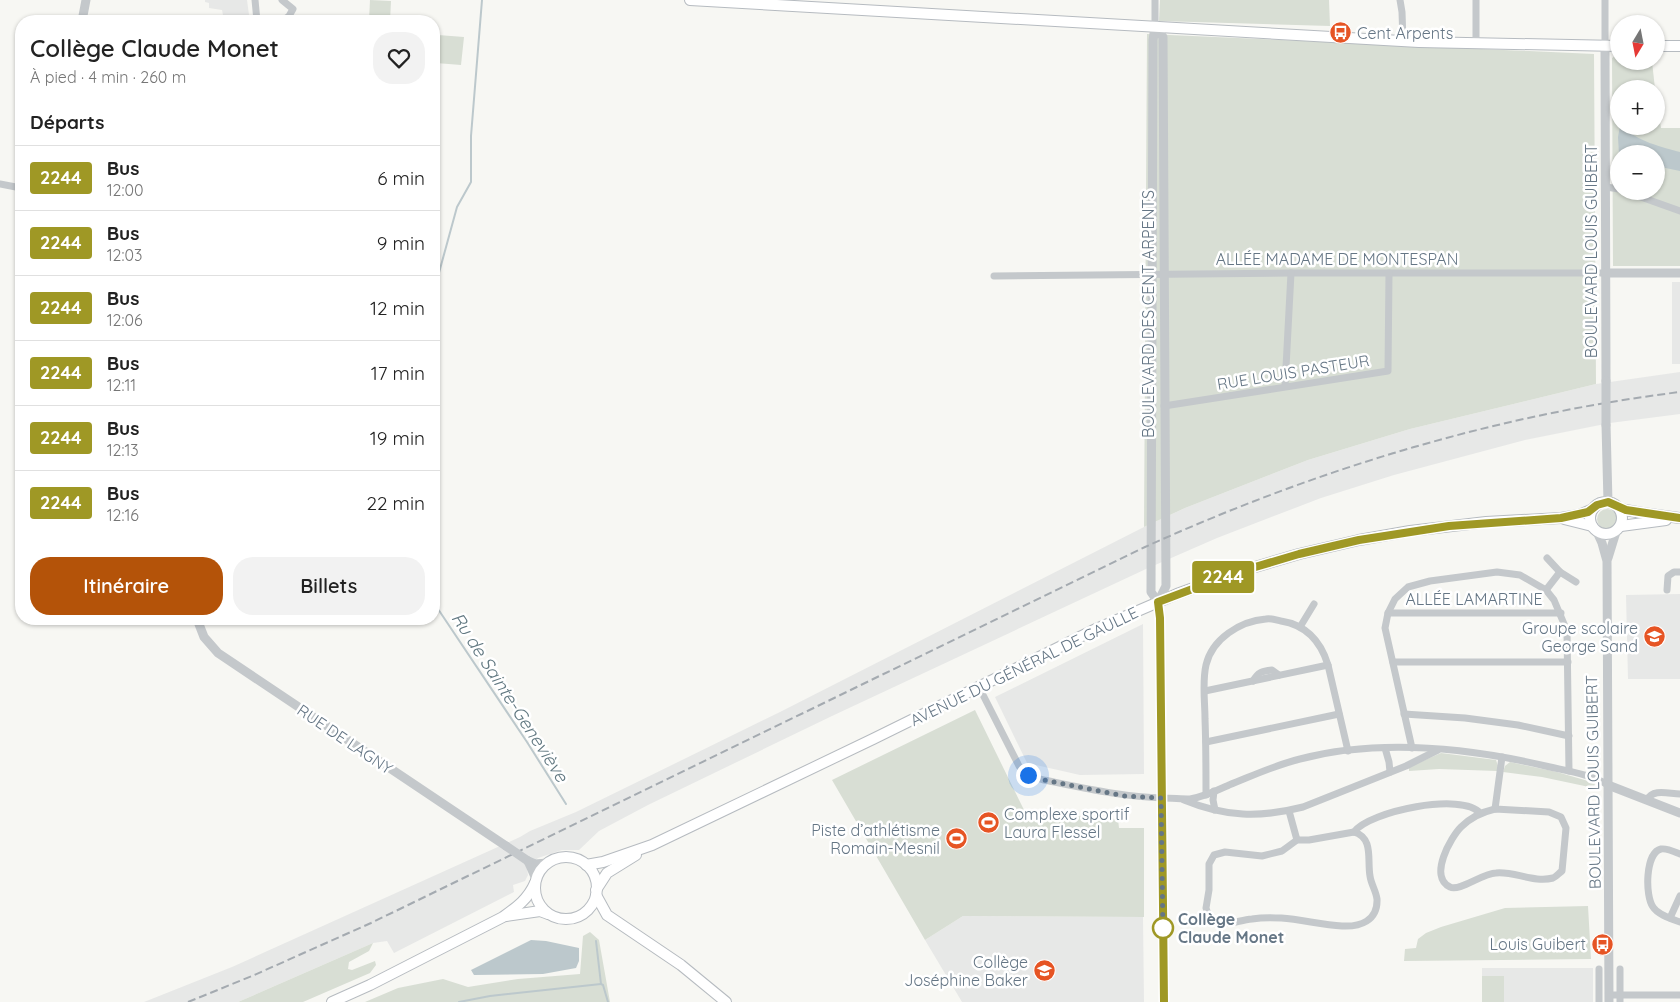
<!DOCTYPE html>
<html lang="fr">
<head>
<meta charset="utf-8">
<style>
  body { margin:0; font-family:Quicksand,sans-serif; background:#f2f2f2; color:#222; height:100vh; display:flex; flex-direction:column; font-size:19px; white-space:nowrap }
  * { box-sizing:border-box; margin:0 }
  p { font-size:16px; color:#767676 }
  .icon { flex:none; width:28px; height:28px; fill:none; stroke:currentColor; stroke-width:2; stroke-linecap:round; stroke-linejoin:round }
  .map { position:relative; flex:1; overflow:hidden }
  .panel { position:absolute; left:15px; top:15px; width:425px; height:610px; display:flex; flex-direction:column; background:#fff; border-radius:20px; box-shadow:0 1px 4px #0004 }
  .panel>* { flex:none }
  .badge { padding:0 10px; border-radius:4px; font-size:18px; line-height:32px }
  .needle { width:32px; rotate:190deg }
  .controls { position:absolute; left:1610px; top:15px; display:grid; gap:10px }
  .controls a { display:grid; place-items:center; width:55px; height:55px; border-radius:50%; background:#fff; box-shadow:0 1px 4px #0004; font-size:25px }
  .you { position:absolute; width:25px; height:25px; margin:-12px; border:4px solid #fff; border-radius:50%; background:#1a73e8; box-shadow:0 0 0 8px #1a73e833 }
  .map>.badge { position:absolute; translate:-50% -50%; box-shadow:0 0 0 2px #fff }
  h2 { padding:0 15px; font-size:19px; line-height:45px }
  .round { display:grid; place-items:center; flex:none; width:52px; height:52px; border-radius:20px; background:#f2f2f2 }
  .summary { display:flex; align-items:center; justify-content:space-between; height:85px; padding:0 15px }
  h1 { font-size:24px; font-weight:600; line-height:38px }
  .primary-button { display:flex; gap:10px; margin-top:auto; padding:10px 15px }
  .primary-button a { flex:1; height:58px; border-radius:20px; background:#b45309; color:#fff; font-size:20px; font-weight:600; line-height:58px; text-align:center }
  .primary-button a+a { background:#f2f2f2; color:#222 }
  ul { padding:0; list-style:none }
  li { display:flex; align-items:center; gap:15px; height:65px; padding:0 15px; border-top:1px solid #e0e0e0 }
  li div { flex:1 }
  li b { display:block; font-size:19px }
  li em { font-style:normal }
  li .badge { min-width:55px; font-weight:700; text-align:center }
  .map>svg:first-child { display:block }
</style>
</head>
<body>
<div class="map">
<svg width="1680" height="1002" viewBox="0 0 1680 1002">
  <rect width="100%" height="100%" fill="#f7f7f3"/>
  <g fill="#e7e8e7">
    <polygon points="205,0 247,0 249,15 223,15 222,10 209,8 209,3 205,2"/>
    <rect x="1672" y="282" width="8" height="82"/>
    <polygon points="1680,372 1680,414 1610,423 1525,440 1394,475 1321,498 1217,538 1146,569 832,716 648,805 599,831 579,850 562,850 538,858 527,868 528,875 525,881 513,885 514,892 394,953 387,941 373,943 238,1002 144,1002 232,967 520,837 530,831 576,812 780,712 1144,527 1185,508 1308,460 1410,429 1596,384"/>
    <polygon points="1680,594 1680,679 1628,679 1626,595"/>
    <polygon points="1143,624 1144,774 1080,775 1027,763 995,697"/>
    <polygon points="963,916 1143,917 1144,1002 962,1002 925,940"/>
    <rect x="1482" y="968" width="111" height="34"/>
  </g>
  <g fill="#d8ded4" fill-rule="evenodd">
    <polygon points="370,0 391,1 390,21 369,21"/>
    <polygon points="1160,0 1329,0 1330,26 1159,21"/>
    <polygon points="1147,34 1594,54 1596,384 1410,429 1308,460 1185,508 1144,527"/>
    <polygon points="438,35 464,37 461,65 436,63"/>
    <path d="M1619 53V61H1652L1655 89H1619V126H1656V94L1661 128H1680V266H1613L1612 58ZM1619 154H1656V191H1619Z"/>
    <circle cx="1607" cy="519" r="10"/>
    <polygon points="975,710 1025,812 1118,819 1119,828 1144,828 1144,917 963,916 925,940 832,780"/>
    <polygon points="1441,753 1496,760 1498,766 1497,771 1439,769 1409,771 1409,767"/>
    <polygon points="1510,762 1557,772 1595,783 1594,788 1542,777 1503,772 1505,766"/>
    <polygon points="1588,906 1591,959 1404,961 1405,949 1416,948 1418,939 1426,933 1441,927 1505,908"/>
    <polygon points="590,932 599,940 610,1002 365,1002 398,988 443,979 468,987 518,979 580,974 583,936"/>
    <polygon points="373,943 369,951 349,962 348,969 352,970 375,961 376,965 370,973 303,1002 238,1002"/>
    <rect x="1482" y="976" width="22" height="26"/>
  </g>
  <g fill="#bcc8cc">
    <path d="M1620 126 1624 127C1634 140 1664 148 1680 152V171L1656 166V154H1619L1618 137Z"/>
    <polygon points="531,940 546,941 579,948 579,961 576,968 543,974 474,975 471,970"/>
  </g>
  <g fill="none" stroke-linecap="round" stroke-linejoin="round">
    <g stroke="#bcc8cc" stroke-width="2">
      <polyline points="434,291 457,207 471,182 471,136 482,0"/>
      <polyline points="434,603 527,742 566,804"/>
      <polyline points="596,941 601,984 603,985 608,1002"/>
      <polyline points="459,1002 490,996 601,984"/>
    </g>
    <defs>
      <g id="secondary">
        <polyline points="690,0 1419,42 1619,46"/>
        <polyline points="1656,46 1680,46"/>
        <circle cx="1606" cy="518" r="16"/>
        <polyline points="1620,509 1642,513 1680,518"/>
        <polyline points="1564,519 1592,526"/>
        <polyline points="1621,526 1666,520"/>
        <circle cx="566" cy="888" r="31"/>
        <polyline points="586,865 603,862 652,845 873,739 1096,629 1177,594 1235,573 1299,554 1359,540 1410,531 1486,522 1561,518 1579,515 1593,509"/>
        <polyline points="596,890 607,873 636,855"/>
        <polyline points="596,895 607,915 681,965 726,1002"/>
        <polyline points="506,916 540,911 548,914"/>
        <path d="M332 1002 370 985 503 917C517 907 528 899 535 883"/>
      </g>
    </defs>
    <use href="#secondary" stroke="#b6bbc0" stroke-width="12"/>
    <g stroke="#c4c8cb" stroke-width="7">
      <polyline points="255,0 257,21"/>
      <polyline points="282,0 293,9 289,16 282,21"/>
      <polyline points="1400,0 1402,12 1403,41"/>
      <polyline points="1605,0 1605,46"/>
      <polyline points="1155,27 1155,0"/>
      <polyline points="1476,44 1476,0"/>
      <polyline points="0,184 21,188"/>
      <polyline points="1606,187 1619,189"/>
      <polyline points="1624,191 1680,211"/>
      <polyline points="994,276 1291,273 1606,273"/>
      <polyline points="1285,386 1291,273"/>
      <polyline points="1164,406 1388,371 1389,273"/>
      <polyline points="1547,558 1560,572 1576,582"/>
      <polyline points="1546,590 1560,572"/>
      <polyline points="1667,590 1668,576 1674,572 1680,572"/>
      <polyline points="1388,613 1561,613"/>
      <polyline points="1300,627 1314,604"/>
      <polyline points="1393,662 1568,662"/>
      <path d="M1253 681C1258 672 1262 671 1272 670L1279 675"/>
      <path d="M979 687 1019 766C1025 775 1033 777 1044 780 1084 788 1123 797 1163 798 1172 798 1181 799 1190 799 1204 797 1216 791 1229 785 1252 776 1275 765 1300 759 1381 738 1470 748 1550 767 1568 771 1593 775 1608 785"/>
      <polyline points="1205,691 1328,665"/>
      <polyline points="1404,714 1465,718 1518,725 1569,736"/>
      <polyline points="1206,742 1339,714"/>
      <polyline points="1385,748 1389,762 1390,772"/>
      <polyline points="1412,748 1385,628 1388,613 1395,599 1408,587 1430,581 1497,572 1520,575 1546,590 1554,600 1567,631 1569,771"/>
      <polyline points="1214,791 1213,800 1215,810"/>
      <path d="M1206 795C1206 770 1206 744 1205 719 1205 702 1202 682 1206 665 1212 639 1240 621 1266 619 1271 618 1276 620 1281 621 1306 625 1321 642 1328 665L1348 751"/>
      <path d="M1184 800C1225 817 1260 818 1303 807L1406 766 1438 750"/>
      <path d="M1647 800C1653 788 1669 794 1680 794"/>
      <path d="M1495 809 1549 812 1561 817 1566 828 1562 871C1559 873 1556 877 1553 878 1534 883 1514 871 1496 873 1483 873 1459 892 1450 887 1428 877 1451 837 1461 827 1471 817 1482 812 1495 809Z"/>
      <polyline points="1495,809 1502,757"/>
      <polyline points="1289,811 1297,840"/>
      <path d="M1354 832C1374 838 1367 860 1370 876 1371 884 1376 891 1377 899 1378 921 1360 927 1342 926 1312 924 1282 914 1252 919 1235 921 1226 927 1210 920L1206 908 1209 890V864L1214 855 1225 852 1262 856 1282 851 1297 840H1309Z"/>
      <path d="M1354 832C1369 811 1463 792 1480 813"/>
      <path d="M1680 854C1675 852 1667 848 1661 849 1645 853 1645 896 1653 907 1658 915 1672 919 1680 922"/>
      <polyline points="1670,918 1680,896"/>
      <polyline points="1599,969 1599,1002"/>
      <polyline points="1609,995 1680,995"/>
      <polyline points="1620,1002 1620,969"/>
    </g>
    <g stroke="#c4c8cb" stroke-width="9">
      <polyline points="82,21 86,0"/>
      <polyline points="1155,27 1153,40 1151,592 1158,602 1160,618 1164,1002"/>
      <polyline points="1155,27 1163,37 1166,586 1158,602"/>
      <polyline points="1605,46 1606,381"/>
      <polyline points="1606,273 1680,273"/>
      <polyline points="1606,425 1608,502"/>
      <polyline points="1597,532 1602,543 1607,561 1609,1002"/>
      <polyline points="1608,558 1616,532"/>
      <polyline points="197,619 204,637 218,653 506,846"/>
      <polyline points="1608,785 1680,813"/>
      <polyline points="528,861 535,864 548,863"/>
      <polyline points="528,861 536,879"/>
    </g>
    <use href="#secondary" stroke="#fff" stroke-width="10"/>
    <path stroke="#a4aab0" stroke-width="2" stroke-dasharray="8 4" stroke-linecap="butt" d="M188 1002 252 976 371 923 1145 547C1315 470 1494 415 1680 392"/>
    <g stroke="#c4c8cb" stroke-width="9">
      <polyline points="1606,381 1606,425"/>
      <polyline points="506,846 528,861"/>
    </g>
  </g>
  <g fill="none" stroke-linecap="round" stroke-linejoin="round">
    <defs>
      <polyline id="line" points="1164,1002 1160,618 1158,602 1235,573 1299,554 1359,540 1449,526 1561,518 1588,512 1597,505 1608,502 1626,510 1680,518"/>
    </defs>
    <use href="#line" stroke="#fff" stroke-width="11"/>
    <use href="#line" stroke="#9f9825" stroke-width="8"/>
    <polyline stroke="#657685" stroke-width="5" stroke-dasharray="0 9" points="1028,775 1044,780 1124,796 1161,798 1163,934 1163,928"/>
  </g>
  <defs>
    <symbol id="bus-disc" viewBox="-11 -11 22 22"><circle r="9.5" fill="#e65424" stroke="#fff"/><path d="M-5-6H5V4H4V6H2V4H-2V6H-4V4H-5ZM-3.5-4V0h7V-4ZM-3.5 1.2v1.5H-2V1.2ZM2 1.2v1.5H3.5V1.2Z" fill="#fff"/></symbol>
    <symbol id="school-disc" viewBox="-11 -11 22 22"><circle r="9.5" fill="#e65424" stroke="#fff"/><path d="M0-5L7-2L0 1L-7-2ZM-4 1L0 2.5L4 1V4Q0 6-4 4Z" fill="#fff"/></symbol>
    <symbol id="stadium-disc" viewBox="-11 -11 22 22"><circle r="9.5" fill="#e65424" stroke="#fff"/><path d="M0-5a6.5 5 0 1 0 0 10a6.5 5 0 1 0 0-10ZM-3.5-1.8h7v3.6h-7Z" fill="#fff"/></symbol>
  </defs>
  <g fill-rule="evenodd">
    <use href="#bus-disc" x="1328" y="20" width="25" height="25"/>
    <use href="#school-disc" x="1642" y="624" width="25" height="25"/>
    <use href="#stadium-disc" x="976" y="810" width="25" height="25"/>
    <use href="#stadium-disc" x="944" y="826" width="25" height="25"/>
    <use href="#bus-disc" x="1590" y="932" width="25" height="25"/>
    <use href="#school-disc" x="1032" y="958" width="25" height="25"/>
  </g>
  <circle fill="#fff" stroke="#9f9825" stroke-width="2.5" cx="1163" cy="928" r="10"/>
  <g text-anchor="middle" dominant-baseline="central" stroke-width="5" stroke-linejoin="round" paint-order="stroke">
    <g font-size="16" fill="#657685" stroke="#fff" text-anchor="end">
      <text x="1357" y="33" text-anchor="start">Cent Arpents</text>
      <text x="1638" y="628">Groupe scolaire<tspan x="1638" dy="18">George Sand</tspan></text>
      <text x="1004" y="814" text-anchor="start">Complexe sportif<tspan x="1004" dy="18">Laura Flessel</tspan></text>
      <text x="940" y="830">Piste d’athlétisme<tspan x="940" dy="18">Romain-Mesnil</tspan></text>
      <text x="1586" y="944">Louis Guibert</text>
      <text x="1028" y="962">Collège<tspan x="1028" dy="18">Joséphine Baker</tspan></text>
    </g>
    <g font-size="16" fill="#657685" stroke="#fff">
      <text transform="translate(1591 251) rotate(-90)">BOULEVARD LOUIS GUIBERT</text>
      <text x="1337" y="259">ALLÉE MADAME DE MONTESPAN</text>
      <text transform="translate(1148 314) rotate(-90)">BOULEVARD DES CENT ARPENTS</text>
      <text transform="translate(1293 372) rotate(-9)">RUE LOUIS PASTEUR</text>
      <text x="1474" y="599">ALLÉE LAMARTINE</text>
      <text transform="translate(1024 666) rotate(-26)">AVENUE DU GÉNÉRAL DE GAULLE</text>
      <text transform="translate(345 739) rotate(34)">RUE DE LAGNY</text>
      <text transform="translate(1593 782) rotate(-91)">BOULEVARD LOUIS GUIBERT</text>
    </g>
    <g font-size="16" font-weight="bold" fill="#657685" stroke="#fff" text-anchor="start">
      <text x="1178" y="919">Collège<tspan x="1178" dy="18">Claude Monet</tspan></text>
    </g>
    <g font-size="18" font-style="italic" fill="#617881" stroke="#fff">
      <text transform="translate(510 697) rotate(57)">Ru de Sainte-Geneviève</text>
    </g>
  </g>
</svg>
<div class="controls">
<a><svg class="needle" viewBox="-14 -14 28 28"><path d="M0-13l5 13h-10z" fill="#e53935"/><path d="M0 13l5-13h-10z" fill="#767676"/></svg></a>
<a>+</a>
<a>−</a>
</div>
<div class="you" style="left:1028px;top:775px"></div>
<b class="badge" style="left:1223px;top:577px;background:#9f9825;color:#fff">2244</b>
<section class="panel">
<div class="summary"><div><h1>Collège Claude Monet</h1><p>À pied · 4 min · 260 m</p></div><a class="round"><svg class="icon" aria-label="heart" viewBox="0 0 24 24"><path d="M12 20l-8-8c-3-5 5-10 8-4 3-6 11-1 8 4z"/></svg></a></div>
<h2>Départs</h2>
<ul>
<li><span class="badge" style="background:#9f9825;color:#fff">2244</span><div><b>Bus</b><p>12:00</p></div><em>6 min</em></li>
<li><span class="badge" style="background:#9f9825;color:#fff">2244</span><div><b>Bus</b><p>12:03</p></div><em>9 min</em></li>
<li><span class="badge" style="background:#9f9825;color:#fff">2244</span><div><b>Bus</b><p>12:06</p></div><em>12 min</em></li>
<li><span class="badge" style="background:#9f9825;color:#fff">2244</span><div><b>Bus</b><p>12:11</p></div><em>17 min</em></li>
<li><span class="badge" style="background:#9f9825;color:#fff">2244</span><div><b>Bus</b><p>12:13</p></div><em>19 min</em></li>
<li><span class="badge" style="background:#9f9825;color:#fff">2244</span><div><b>Bus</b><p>12:16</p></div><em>22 min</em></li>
</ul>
<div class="primary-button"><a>Itinéraire</a><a>Billets</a></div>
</section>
</div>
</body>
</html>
